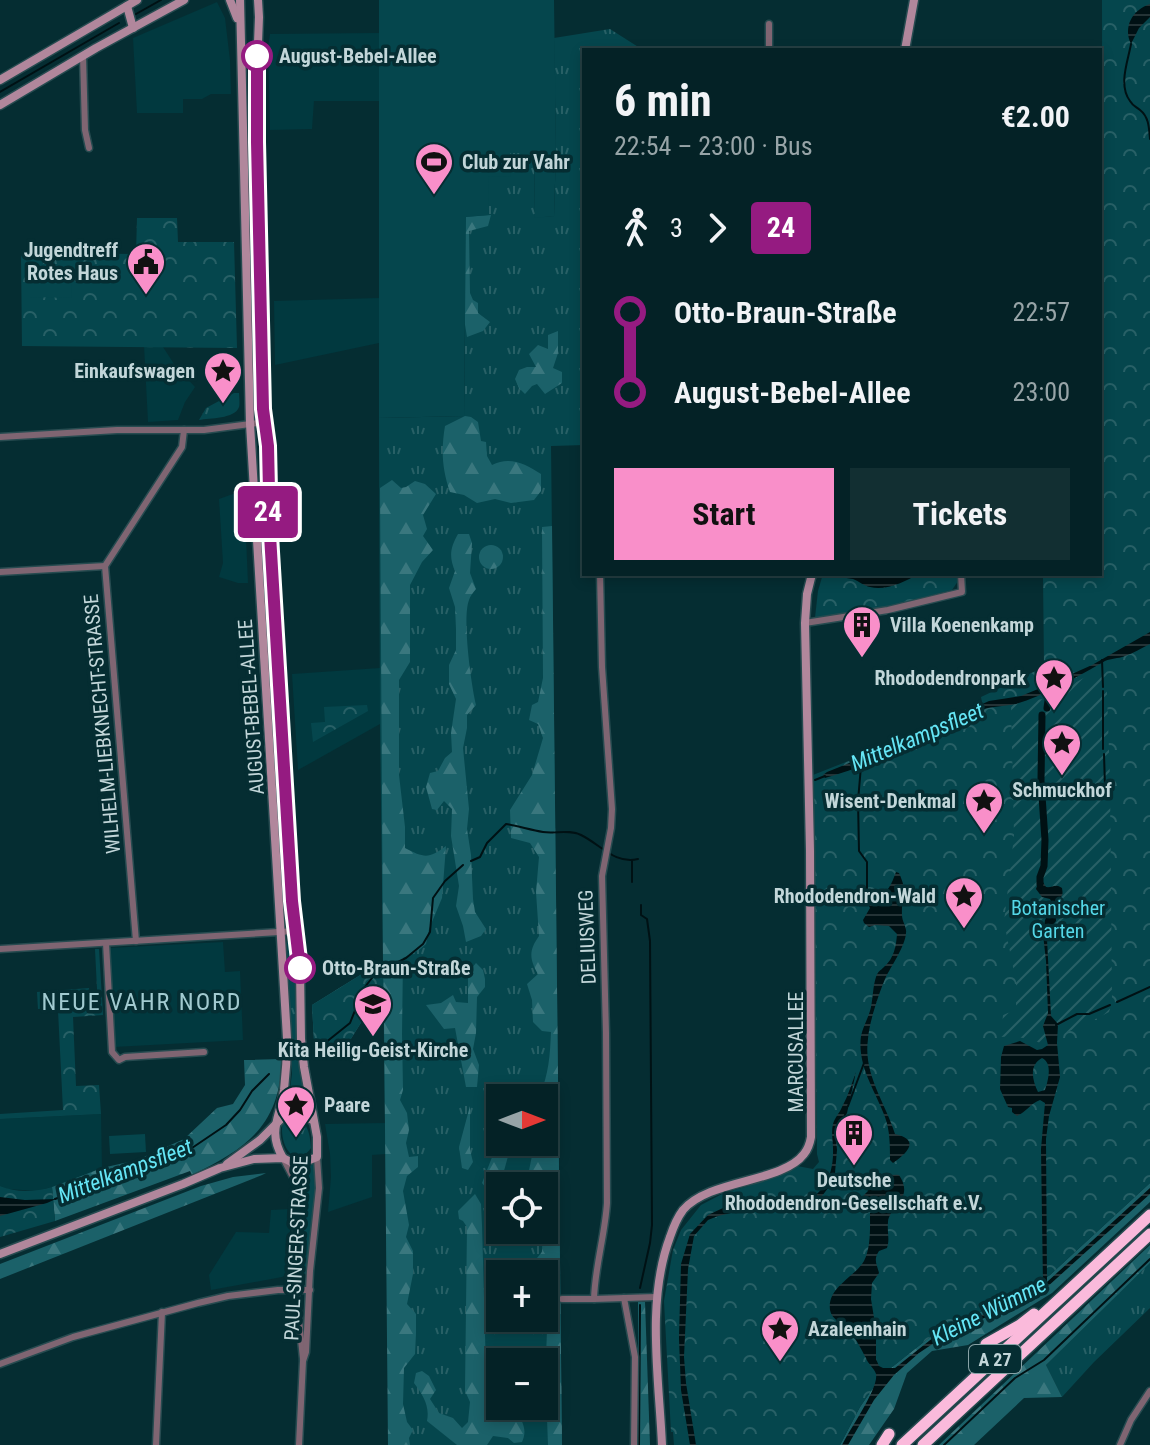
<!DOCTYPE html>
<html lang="en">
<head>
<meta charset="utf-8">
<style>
  body { margin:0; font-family:"Roboto Condensed",sans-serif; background:#122f32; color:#f1f3f6; height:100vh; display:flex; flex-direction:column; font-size:30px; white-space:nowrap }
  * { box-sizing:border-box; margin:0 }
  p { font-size:26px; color:#97a4a7 }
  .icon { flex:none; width:44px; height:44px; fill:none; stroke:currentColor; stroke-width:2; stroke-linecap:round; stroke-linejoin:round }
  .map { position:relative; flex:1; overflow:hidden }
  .sheet { position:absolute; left:582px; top:48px; width:520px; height:528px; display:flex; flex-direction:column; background:#042226; border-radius:0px; box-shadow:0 4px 12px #0003,0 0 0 2px #253f43 }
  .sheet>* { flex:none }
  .badge { padding:0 16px; border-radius:6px; font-size:28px; line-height:52px }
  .needle { width:52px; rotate:90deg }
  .tools { position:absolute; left:486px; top:1084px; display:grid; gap:16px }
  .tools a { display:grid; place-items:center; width:72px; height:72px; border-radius:0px; background:#042226; box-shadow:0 4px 12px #0003,0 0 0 2px #253f43; font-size:40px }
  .map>.badge { position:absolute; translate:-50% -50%; box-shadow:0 0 0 4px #fff }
  .legs { display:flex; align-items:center; gap:12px; height:88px; padding:0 32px; font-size:26px }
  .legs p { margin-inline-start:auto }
  .overview { display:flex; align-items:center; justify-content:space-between; height:136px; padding:0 32px }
  h1 { font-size:44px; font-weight:700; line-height:60px }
  .cta { display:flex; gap:16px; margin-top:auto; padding:16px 32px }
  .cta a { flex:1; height:92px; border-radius:0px; background:#f98fc9; color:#111; font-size:32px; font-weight:700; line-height:92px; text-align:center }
  .cta a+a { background:#122f32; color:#f1f3f6 }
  ul { padding:0 32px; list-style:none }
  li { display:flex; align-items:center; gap:28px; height:80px; font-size:30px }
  li i { display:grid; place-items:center; width:12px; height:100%; margin:0 10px; background:currentColor }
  li i::after { content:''; width:20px; height:20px; margin:-10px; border:6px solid; border-radius:50%; background:#042226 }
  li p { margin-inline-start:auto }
  li:first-child i { background:linear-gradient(#0000 50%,currentColor 0) }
  li:last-child i { background:linear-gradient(currentColor 50%,#0000 0) }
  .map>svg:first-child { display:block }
</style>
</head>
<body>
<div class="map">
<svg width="1150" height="1445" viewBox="0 0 1150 1445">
  <defs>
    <pattern id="grass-tufts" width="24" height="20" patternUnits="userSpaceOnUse" patternTransform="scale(2)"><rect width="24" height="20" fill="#05464d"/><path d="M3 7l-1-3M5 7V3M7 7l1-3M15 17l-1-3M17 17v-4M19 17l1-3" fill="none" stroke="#286066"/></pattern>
    <pattern id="forest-firs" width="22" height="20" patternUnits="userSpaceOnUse" patternTransform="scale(2)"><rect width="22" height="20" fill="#1b6169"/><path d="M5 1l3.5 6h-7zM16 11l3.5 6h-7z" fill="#3a777e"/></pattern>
    <pattern id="park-crowns" width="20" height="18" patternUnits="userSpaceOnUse" patternTransform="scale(2)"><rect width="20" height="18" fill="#05464d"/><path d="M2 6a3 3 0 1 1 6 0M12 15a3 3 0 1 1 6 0" fill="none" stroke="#286066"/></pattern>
    <pattern id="garden-furrows" width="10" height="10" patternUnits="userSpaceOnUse" patternTransform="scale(2)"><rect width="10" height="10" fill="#05464d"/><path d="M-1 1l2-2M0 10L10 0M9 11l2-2" fill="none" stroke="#286066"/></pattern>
    <pattern id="water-rules" width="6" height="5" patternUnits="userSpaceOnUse" patternTransform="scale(2)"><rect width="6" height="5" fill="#001114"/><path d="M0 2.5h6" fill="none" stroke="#243336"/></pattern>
  </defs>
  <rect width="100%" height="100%" fill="#052d32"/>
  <g fill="#01393f">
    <polygon points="217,2 225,18 230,60 231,94 211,94 202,99 183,99 183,113 137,113 133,38"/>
    <polygon points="379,33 379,101 314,101 312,129 270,130 268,47 270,34"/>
    <polygon points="379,298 379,343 275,365 274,301"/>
    <polygon points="144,346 163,347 176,367 195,387 185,402 178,420 148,422"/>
    <polygon points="244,490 248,583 238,583 219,577 223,563 219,499"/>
    <polygon points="380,668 380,724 298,770 292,674"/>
    <polygon points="223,942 225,972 240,971 243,1040 114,1047 109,948"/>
    <polygon points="101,1114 102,1168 52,1187 37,1191 7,1189 0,1186 0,1119"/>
    <polygon points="386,1123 386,1154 372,1155 372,1197 328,1212 331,1177 330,1154 325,1124"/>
    <polygon points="291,1209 288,1274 282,1277 211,1290 209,1275 236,1232 269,1233 271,1210"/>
  </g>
  <g fill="url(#grass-tufts)" fill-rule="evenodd">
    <path d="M610 29 643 50H584V445L551 446 562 1445H389L380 724 379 418 464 416 466 217 488 176 510 153 534 152 535 217 554 216 556 150 554 38ZM500 1098H544V1142H500ZM500 1186H544V1230H500ZM500 1274H544V1318H500ZM500 1362H544V1406H500Z"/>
    <path d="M234 393H239C239 394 240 406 239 407 235 419 209 418 199 420L206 408Z"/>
    <path d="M289 940 293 943C297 996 295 1049 306 1101L289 1097 292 1074 286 944Z"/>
    <path d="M294 1117C308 1121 310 1135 311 1148 293 1172 278 1141 283 1122L287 1118Z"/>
    <path d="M314 1162C318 1200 310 1236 307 1273L303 1276 301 1274C301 1236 310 1204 299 1166Z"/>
    <polygon points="1150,1263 1150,1308 1094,1362 1062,1397 1046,1365"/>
  </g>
  <g fill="url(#forest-firs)">
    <polygon points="491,215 488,226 469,231 470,293 473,300 478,303 478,313 490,322 483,331 467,337 463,312 463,217"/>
    <polygon points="558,331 558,353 553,368 562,372 562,383 545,394 537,384 532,386 525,394 519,388 515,379 519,370 527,367 536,367 529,354 538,345 548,349 548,335"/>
    <path d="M465 416 471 417 478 422 481 441 486 442 487 456 492 465C509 456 525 463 541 474V491L534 500 511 503 495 499 477 503 464 495 450 492C442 469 441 450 445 426Z"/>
    <path d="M392 480 401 488 406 487 415 481 425 484 436 494 423 515 427 529 423 536 433 550 422 562 410 585V662L399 680V775L405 827V848C424 858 429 859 446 846L442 898 429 929 426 944 419 950 403 958 402 1034 403 1090 400 1100 407 1113 409 1130 406 1143 409 1157 418 1156V1167L407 1176 403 1191 409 1225 406 1237 413 1251V1274L407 1304 416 1314V1333L415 1354 404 1368 403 1404 407 1422 413 1430 409 1438 410 1445H388L384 1020 362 1021 347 1045 315 1058 312 1005 383 961 380 488Z"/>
    <path d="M552 526 562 1445H548L547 1418 540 1411V1406H544L548 1306 544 1301V1274H529L527 1270 542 1252 544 1186 526 1185 533 1151 539 1142H544V1134L549 1126 550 1102 539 1096C549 1075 550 1055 551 1032L542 1031 533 1022 532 1000 527 984 538 974C529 959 529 950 539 936L536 892 539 857 530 843 511 838 510 810 532 775 543 738 538 724 529 720 532 705 538 702 543 678 542 527Z"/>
    <path d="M458 534H469L472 543 470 573 476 589C473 593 470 596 469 600 462 618 471 684 476 705L467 715V728L463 748 469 809 467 829 471 855 473 899 475 912 486 929 481 936 466 942 463 926 456 906 459 886 451 836 452 809 444 801 437 810 432 809 426 787 430 773 438 771 445 758 452 752 451 733 456 699 449 684V665L456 650V629L455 607 449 588 455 571C449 557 450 548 458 534Z"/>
    <circle cx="491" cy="557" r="12"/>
    <polygon points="476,963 483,970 485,979 485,987 477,997 476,1033 473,1049 479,1065 477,1087 466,1087 455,1028 444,1029 426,1005 441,1003 453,995 456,1002 468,1003 468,973"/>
    <path d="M282 1059C280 1126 247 1148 192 1175L190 1171 55 1221 52 1187 102 1168 137 1160 184 1139 217 1108 233 1104 245 1085 244 1060Z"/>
    <polygon points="470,1106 470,1150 473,1162 468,1170 462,1168 459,1147"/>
    <polygon points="500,1131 500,1142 512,1142 500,1185 492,1195 482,1183 496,1147"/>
    <polygon points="266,1173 262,1175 0,1279 0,1264 201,1186 233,1177"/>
    <polygon points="1150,1183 1150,1202 1052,1293 968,1345 932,1351 907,1373 894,1409 869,1445 840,1445 860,1407 882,1375 944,1326 1011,1300 1050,1275"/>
    <path d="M475 1194 481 1204 482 1225 486 1371 488 1389 500 1403V1406L514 1409C522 1420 528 1429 522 1442L514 1443 508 1438 493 1436 487 1445H457L427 1421C430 1406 423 1395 414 1383L416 1373 422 1371 429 1376 436 1390 430 1399 439 1413 453 1418 462 1428 468 1422 470 1402 465 1391 467 1227 463 1221 459 1219 458 1211Z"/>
    <polygon points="1150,1245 1150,1263 1046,1365 1062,1397 1024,1398 974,1445 939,1445"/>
    <polygon points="638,1302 645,1302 650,1445 638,1445"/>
  </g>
  <g fill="url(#park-crowns)">
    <polygon points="1102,0 1150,0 1150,1183 1050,1275 1011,1300 944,1326 882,1375 860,1407 840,1445 674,1445 673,1432 671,1432 664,1301 673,1250 681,1230 701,1205 724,1193 748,1186 797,1166 813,1169 819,1162 817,1154 813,775 856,758 982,702 981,697 1044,667 1043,574 1100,574 1100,472 1103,472"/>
    <polygon points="137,218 177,218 178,242 234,242 237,348 22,346 21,253 136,254"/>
    <polygon points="823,574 958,574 958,581 952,590 885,607 815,618 818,591"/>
    <polygon points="367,705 368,711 313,742 311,723 325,722 324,707"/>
    <polygon points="95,949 99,949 103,1015 73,1017 76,1086 99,1085 101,1114 0,1119 0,1114 63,1110 58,1010 98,1008"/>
    <polygon points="383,961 384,1020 362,1021 347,1045 315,1058 312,1005"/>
    <polygon points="89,988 90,1006 38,1009 37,992"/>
    <path d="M0 1186C16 1193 35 1192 52 1187L55 1221 0 1237Z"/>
  </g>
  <path fill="url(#garden-furrows)" d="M1106 666 1110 779 1112 1001 1109 1012C1088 1024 1065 1031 1045 1045 1029 1038 1017 1036 1001 1037L1003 1015 1016 1010V982L1004 922 1014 836 1011 702 1045 699Z"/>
  <g fill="#05464d">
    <polygon points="379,0 554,0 556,150 554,216 535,218 534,153 510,153 511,176 488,177 489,215 466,217 464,416 379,418"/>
    <polygon points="29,275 72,276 71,298 29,297"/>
    <polygon points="145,1134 146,1152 110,1154 109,1136"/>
  </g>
  <g fill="url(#water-rules)" fill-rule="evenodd">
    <path d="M1150 4V17L1139 28 1131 44C1123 27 1132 10 1150 4Z"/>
    <path d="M828 574H918C905 582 886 591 870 587 864 586 859 581 853 579 843 577 837 579 828 574Z"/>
    <path d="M1150 632V644C1141 648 1134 653 1125 656 1117 659 1112 658 1105 661 1081 675 1043 696 1016 704 1005 706 995 706 984 709 933 734 879 763 825 778L823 775 827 772 867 756 989 701 1021 696 1043 687 1092 665Z"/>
    <path d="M896 872 899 873C909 895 901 895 902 915 902 922 907 927 906 933 905 947 891 966 885 979 879 993 869 1023 868 1039 863 1074 885 1102 895 1134 921 1140 907 1153 893 1163L890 1160C890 1145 890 1131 885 1117 875 1090 857 1066 861 1036 863 1026 869 1017 871 1007 873 997 873 986 876 977 878 971 880 971 884 967 894 958 896 947 897 934L889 926 875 925 869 927 864 923 863 920 870 908C866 899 862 897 867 889L875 899C889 892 891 885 896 872Z"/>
    <path d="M1040 877 1046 887C1053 888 1055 883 1062 888 1064 899 1060 895 1055 902L1056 921 1048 931 1047 939 1051 1016 1058 1024 1057 1043 1060 1077 1049 1116 1046 1139 1047 1282 1150 1188V1194L1046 1288 1019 1303 949 1333 919 1353 894 1375 874 1400 848 1445H842C849 1430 879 1388 876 1374 874 1368 868 1364 866 1358 861 1349 857 1340 850 1332 845 1326 831 1319 830 1310 827 1287 854 1278 864 1261 871 1248 870 1228 870 1213L877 1211 878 1201 875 1199 872 1203 867 1204 860 1199 868 1191 865 1183C873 1177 889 1174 899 1175 915 1199 889 1206 888 1222 887 1232 890 1239 887 1248L879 1251C873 1260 877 1264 879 1273L872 1283 871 1299 876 1330V1359L879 1366 883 1368H895L934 1337 948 1329 1018 1300 1043 1285 1041 1149 1045 1103 1040 1100C1031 1103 1026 1112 1017 1116L1012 1112V1108L1008 1107 1000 1089 1001 1057 1004 1046 1020 1041 1037 1050 1042 1049 1048 1045 1043 1026 1048 1013 1046 961 1043 934 1045 920 1051 909 1052 903 1050 899 1042 897 1036 889ZM1042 1058C1053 1063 1048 1081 1045 1090L1038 1092C1032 1080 1029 1065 1042 1058Z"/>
    <path d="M856 1072 847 1113 839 1120 835 1129 837 1150 835 1173 831 1184 822 1196 810 1205 795 1210 731 1213 718 1216 708 1220 694 1236 688 1269 684 1357 686 1383 696 1445H690L681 1390 679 1338 681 1264 690 1234 708 1215 723 1208 793 1206C822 1199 834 1177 833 1149 833 1140 831 1133 833 1124 835 1117 839 1114 842 1107 848 1096 852 1083 856 1072Z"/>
    <polygon points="0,1197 25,1200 56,1199 47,1203 0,1216"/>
  </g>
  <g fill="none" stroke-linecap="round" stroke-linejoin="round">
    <g stroke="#001114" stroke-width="2">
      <polyline points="136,14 161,0"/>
      <path d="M1131 44C1128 61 1118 85 1130 101 1133 106 1135 106 1140 110 1149 117 1149 128 1150 139"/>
      <polyline points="0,92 119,23"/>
      <polyline points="1102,660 1103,687"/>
      <polyline points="1103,691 1103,749"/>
      <polyline points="1104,754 1105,787"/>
      <polyline points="861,766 858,801 859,851 867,862 867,889"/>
      <polyline points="815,780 825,776"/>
      <path d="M471 861 480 857 487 843 506 824C518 826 531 830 543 832 556 834 569 829 581 835 600 844 615 865 638 859"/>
      <polyline points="632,861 632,882"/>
      <polyline points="1117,1002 1150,987"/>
      <polyline points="1056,1025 1077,1014 1089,1014 1110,1005"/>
      <polyline points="320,1047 350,1023 364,988 376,973 406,958 423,944 430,932 433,898 445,881 463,865"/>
      <polyline points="848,1106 864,1063"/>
      <polyline points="836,1140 846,1112"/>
      <polyline points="55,1199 189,1150 226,1125 240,1110 252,1091 269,1074"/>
      <polyline points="640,1288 650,1243 652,1225 650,941 647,919 641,915 641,905"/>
      <polyline points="639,1445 640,1305"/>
      <polyline points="944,1445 1015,1378 1044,1360 1150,1259"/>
    </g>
    <g stroke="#001114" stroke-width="7">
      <polyline points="1047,708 1050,687"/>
      <polyline points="1040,884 1040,877 1044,866 1045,840 1041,781 1042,715"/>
    </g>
    <defs>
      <g id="street">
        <polyline points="769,50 769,24"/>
        <polyline points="83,56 85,130 89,148"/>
        <polyline points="0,437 117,430 204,430 265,422"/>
        <polyline points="0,572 105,566"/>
        <path d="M600 574 602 667 612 809 611 828 602 876 606 1033 607 1203C605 1235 595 1266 594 1299L656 1297"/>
        <polyline points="805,623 888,610 962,592 961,574"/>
        <polyline points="136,941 105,566 182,447 184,430"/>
        <polyline points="106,943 112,1052 119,1060 125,1057 204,1052"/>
        <polyline points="0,949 296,931"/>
        <polyline points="283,1158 295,1181 299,1194 295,1246 296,1291 303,1359"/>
        <polyline points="624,1298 635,1357 634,1445"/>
        <polyline points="562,1299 594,1299"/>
        <polyline points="0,1364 73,1337 198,1303 228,1296 278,1290 310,1290"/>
        <polyline points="156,1445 162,1312"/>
        <polyline points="299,1445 303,1361 306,1352 310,1271 319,1188 317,1157"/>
        <polyline points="1120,1445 1131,1420 1150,1391"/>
      </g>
      <g id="secondary">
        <polyline points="230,0 237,18"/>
        <path d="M240 0 250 424 287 1038C287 1056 286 1073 284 1090 280 1118 267 1131 283 1158"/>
        <polyline points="127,6 133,28"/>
        <polyline points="905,50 914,0"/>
        <polyline points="0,80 137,0"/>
        <polyline points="0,105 96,48 184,0"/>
        <polyline points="227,1164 260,1140 284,1116 292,1114 313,1120"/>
        <polyline points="0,1254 183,1184 220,1168 254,1159 283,1158 293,1163 302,1163 317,1157 317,1137 304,1067 301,1039 300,968 292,901 270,535 268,446 263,409 256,96 259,17 258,0"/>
        <path d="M662 1445C659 1378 646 1301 670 1237 673 1228 677 1218 683 1210 709 1179 782 1183 804 1154 808 1149 810 1143 811 1137L810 851 805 623 807 594 812 574"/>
      </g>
      <g id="highway">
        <polyline points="986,1344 1020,1325 1034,1314"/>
        <polyline points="882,1445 889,1434"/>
        <polyline points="902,1445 1150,1215"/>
        <polyline points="923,1445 1150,1234"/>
      </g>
    </defs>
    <use href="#street" stroke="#274b50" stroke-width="9"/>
    <use href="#secondary" stroke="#274b50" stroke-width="11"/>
    <use href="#highway" stroke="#274b50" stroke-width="14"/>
    <use href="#street" stroke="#7f6572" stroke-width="6"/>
    <use href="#secondary" stroke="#b1879c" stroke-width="8"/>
    <use href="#highway" stroke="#fabadb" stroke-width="11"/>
  </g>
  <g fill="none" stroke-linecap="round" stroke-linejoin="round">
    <defs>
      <polyline id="line-1" points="257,56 257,142 263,409 268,446 270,535 292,901 300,968"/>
    </defs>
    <use href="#line-1" stroke="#fff" stroke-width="18"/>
    <use href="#line-1" stroke="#951b81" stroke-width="12"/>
  </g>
  <defs>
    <symbol id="stadium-pin" viewBox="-11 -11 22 30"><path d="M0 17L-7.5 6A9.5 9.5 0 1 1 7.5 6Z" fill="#f98fc9" stroke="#052d32"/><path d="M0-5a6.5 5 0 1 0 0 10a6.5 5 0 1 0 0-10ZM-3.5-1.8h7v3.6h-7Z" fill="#111"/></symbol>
    <symbol id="civic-pin" viewBox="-11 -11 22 30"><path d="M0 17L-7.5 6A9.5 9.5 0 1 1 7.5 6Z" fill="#f98fc9" stroke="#052d32"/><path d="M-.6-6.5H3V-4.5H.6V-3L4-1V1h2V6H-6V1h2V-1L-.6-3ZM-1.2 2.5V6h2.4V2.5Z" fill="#111"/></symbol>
    <symbol id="sight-pin" viewBox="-11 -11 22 30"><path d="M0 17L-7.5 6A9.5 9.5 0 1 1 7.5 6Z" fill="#f98fc9" stroke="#052d32"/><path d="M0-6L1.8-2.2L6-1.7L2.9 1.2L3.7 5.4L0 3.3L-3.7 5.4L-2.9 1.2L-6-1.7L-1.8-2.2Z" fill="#111"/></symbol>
    <symbol id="building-pin" viewBox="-11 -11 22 30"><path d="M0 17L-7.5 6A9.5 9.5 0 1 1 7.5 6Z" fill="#f98fc9" stroke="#052d32"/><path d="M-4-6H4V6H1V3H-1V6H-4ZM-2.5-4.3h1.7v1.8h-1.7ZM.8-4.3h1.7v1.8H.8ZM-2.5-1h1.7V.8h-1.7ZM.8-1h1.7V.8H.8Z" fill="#111"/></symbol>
    <symbol id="school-pin" viewBox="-11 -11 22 30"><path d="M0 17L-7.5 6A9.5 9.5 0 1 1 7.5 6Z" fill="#f98fc9" stroke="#052d32"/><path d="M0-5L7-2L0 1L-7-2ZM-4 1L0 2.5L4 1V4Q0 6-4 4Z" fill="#111"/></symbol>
  </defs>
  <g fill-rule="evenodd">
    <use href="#stadium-pin" x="412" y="140" width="44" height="60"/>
    <use href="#civic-pin" x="124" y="240" width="44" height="60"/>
    <use href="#sight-pin" x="201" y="349" width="44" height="60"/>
    <use href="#building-pin" x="840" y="603" width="44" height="60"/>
    <use href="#sight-pin" x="1032" y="656" width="44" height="60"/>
    <use href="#sight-pin" x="1040" y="721" width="44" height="60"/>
    <use href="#sight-pin" x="962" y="779" width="44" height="60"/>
    <use href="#sight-pin" x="942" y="874" width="44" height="60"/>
    <use href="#school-pin" x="351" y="982" width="44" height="60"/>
    <use href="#sight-pin" x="274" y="1083" width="44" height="60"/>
    <use href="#building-pin" x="832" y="1111" width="44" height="60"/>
    <use href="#sight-pin" x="758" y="1307" width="44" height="60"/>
  </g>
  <g fill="#fff" stroke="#951b81" stroke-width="4">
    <circle cx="257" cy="56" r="14"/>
    <circle cx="300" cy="968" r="14"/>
  </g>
  <g text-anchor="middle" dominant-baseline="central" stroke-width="7" stroke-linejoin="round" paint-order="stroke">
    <rect fill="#052d32" stroke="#89a3a7" stroke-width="2" x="969" y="1345" width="52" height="28" rx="6"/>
    <g font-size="18" font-weight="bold" fill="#c2d6d9">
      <text x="995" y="1359">A 27</text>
    </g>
    <g font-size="20" font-weight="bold" fill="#c2d6d9" stroke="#052d32" text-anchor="start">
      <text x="279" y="56">August-Bebel-Allee</text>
      <text x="322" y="968">Otto-Braun-Straße</text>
    </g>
    <g font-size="20" font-weight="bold" fill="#c2d6d9" stroke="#052d32" text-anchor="end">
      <text x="462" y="162" text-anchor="start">Club zur Vahr</text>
      <text x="118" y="250">Jugendtreff<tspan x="118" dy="23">Rotes Haus</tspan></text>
      <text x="195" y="371">Einkaufswagen</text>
      <text x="890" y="625" text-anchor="start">Villa Koenenkamp</text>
      <text x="1026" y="678">Rhododendronpark</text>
      <text x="1062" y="790" text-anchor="middle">Schmuckhof</text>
      <text x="956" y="801">Wisent-Denkmal</text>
      <text x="936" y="896">Rhododendron-Wald</text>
      <text x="373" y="1050" text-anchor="middle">Kita Heilig-Geist-Kirche</text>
      <text x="324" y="1105" text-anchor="start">Paare</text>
      <text x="854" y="1180" text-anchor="middle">Deutsche<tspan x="854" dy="23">Rhododendron-Gesellschaft e.V.</tspan></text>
      <text x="808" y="1329" text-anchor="start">Azaleenhain</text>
    </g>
    <g font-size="20" fill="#c2d6d9" stroke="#052d32">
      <text transform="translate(251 707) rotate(-94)">AUGUST-BEBEL-ALLEE</text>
      <text transform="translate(102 724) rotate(-95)">WILHELM-LIEBKNECHT-STRASSE</text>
      <text transform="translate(587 937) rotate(-92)">DELIUSWEG</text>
      <text transform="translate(796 1052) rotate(-90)">MARCUSALLEE</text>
      <text transform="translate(296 1248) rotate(-87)">PAUL-SINGER-STRASSE</text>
    </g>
    <g font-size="20" fill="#54d7e7" stroke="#052d32">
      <text x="1058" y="908">Botanischer<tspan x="1058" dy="23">Garten</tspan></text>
    </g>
    <g font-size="22" font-style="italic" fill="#65e6f6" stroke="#052d32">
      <text transform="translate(917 737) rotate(-23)">Mittelkampsfleet</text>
      <text transform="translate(125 1171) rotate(-21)">Mittelkampsfleet</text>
      <text transform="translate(989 1311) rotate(-27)">Kleine Wümme</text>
    </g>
    <g font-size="24" letter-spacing="2" fill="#a2cad0" stroke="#052d32">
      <text x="142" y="1002">NEUE VAHR NORD</text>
    </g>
  </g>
</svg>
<div class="tools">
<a><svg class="needle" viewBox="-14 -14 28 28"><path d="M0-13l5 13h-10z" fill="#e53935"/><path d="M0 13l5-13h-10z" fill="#97a4a7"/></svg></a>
<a><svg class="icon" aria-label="locate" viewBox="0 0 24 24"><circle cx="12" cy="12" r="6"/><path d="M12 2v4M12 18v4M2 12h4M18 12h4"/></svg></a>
<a>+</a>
<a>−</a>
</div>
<b class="badge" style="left:268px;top:512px;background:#951b81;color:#fff">24</b>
<section class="sheet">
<div class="overview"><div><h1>6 min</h1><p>22:54 – 23:00 · Bus</p></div><b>€2.00</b></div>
<div class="legs"><svg class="icon" aria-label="walk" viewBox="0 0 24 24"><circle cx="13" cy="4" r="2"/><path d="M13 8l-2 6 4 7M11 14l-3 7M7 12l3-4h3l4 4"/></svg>3<svg class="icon" aria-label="forward" viewBox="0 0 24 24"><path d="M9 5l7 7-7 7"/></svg><b class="badge" style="background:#951b81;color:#fff">24</b></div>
<ul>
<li><i style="color:#951b81"></i><b>Otto-Braun-Straße</b><p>22:57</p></li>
<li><i style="color:#951b81"></i><b>August-Bebel-Allee</b><p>23:00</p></li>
</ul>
<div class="cta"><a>Start</a><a>Tickets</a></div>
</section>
</div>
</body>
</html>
